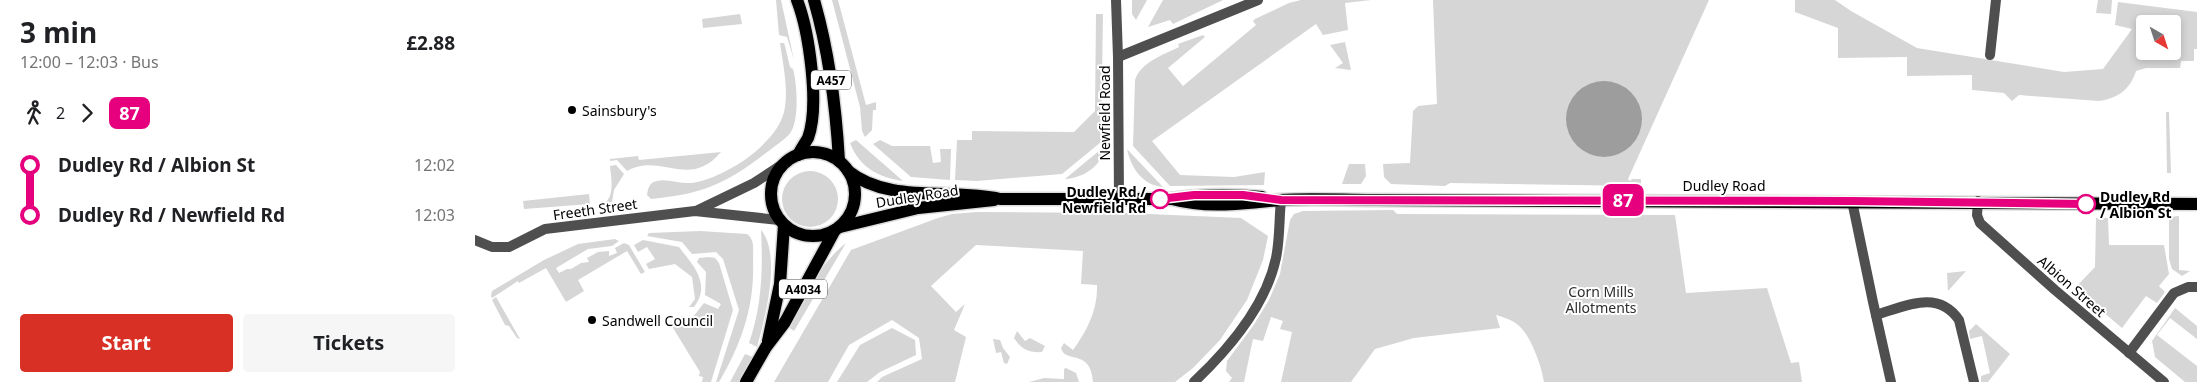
<!DOCTYPE html>
<html lang="en">
<head>
<meta charset="utf-8">
<style>
  body { margin:0; font-family:"Noto Sans",sans-serif; background:#f6f6f6; color:#202124; height:100vh; display:flex; flex-direction:column; font-size:19px; white-space:nowrap }
  * { box-sizing:border-box; margin:0 }
  p { font-size:16px; color:#757577 }
  .icon { flex:none; width:28px; height:28px; fill:none; stroke:currentColor; stroke-width:2; stroke-linecap:round; stroke-linejoin:round }
  .map { position:relative; flex:1; overflow:hidden }
  .drawer { display:flex; flex-direction:column; background:#fff; width:475px }
  .drawer>* { flex:none }
  .badge { padding:0 10px; border-radius:8px; font-size:18px; line-height:32px }
  .needle { width:32px; rotate:141deg }
  .buttons { position:absolute; left:1661px; top:15px; display:grid; gap:10px }
  .buttons a { display:grid; place-items:center; width:45px; height:45px; border-radius:5px; background:#fff; box-shadow:0 2px 8px #0003; font-size:25px }
  .map>.badge { position:absolute; translate:-50% -50%; box-shadow:0 0 0 2px #fff }
  .legs { display:flex; align-items:center; gap:8px; height:55px; padding:0 20px; font-size:16px }
  .legs p { margin-inline-start:auto }
  .headline { display:flex; align-items:center; justify-content:space-between; height:85px; padding:0 20px }
  h1 { font-size:28px; font-weight:700; line-height:38px }
  .button { display:flex; gap:10px; margin-top:auto; padding:10px 20px }
  .button a { flex:1; height:58px; border-radius:5px; background:#d93025; color:#fff; font-size:20px; font-weight:700; line-height:58px; text-align:center }
  .button a+a { background:#f6f6f6; color:#202124 }
  ul { padding:0 20px; list-style:none }
  li { display:flex; align-items:center; gap:18px; height:50px; font-size:19px }
  li i { display:grid; place-items:center; width:8px; height:100%; margin:0 6px; background:currentColor }
  li i::after { content:''; width:12px; height:12px; margin:-6px; border:4px solid; border-radius:50%; background:#fff }
  li p { margin-inline-start:auto }
  li:first-child i { background:linear-gradient(#0000 50%,currentColor 0) }
  li:last-child i { background:linear-gradient(currentColor 50%,#0000 0) }
  main { display:flex; flex:1; min-height:0 }
  .map>svg:first-child { display:block }
</style>
</head>
<body>
<main>
<section class="drawer">
<div class="headline"><div><h1>3 min</h1><p>12:00 – 12:03 · Bus</p></div><b>£2.88</b></div>
<div class="legs"><svg class="icon" aria-label="walk" viewBox="0 0 24 24"><circle cx="13" cy="4" r="2"/><path d="M13 8l-2 6 4 7M11 14l-3 7M7 12l3-4h3l4 4"/></svg>2<svg class="icon" aria-label="forward" viewBox="0 0 24 24"><path d="M9 5l7 7-7 7"/></svg><b class="badge" style="background:#e6007e;color:#fff">87</b></div>
<ul>
<li><i style="color:#e6007e"></i><b>Dudley Rd / Albion St</b><p>12:02</p></li>
<li><i style="color:#e6007e"></i><b>Dudley Rd / Newfield Rd</b><p>12:03</p></li>
</ul>
<div class="button"><a>Start</a><a>Tickets</a></div>
</section>
<div class="map">
<svg width="1722" height="382" viewBox="0 0 1722 382">
  <rect width="100%" height="100%" fill="#fff"/>
  <g fill="#d6d6d6" fill-rule="evenodd">
    <polygon points="301,0 306,0 319,60 312,37 304,35"/>
    <polygon points="357,0 363,0 391,105 401,102 401,110 398,110 397,130 390,137 387,131 385,107"/>
    <polygon points="657,0 672,0 661,20 657,14"/>
    <polygon points="688,0 748,0 698,24 695,20 673,27"/>
    <path d="M826 0H896L870 3 873 30 848 35 841 24 677 141 705 175 759 177 790 172 789 185 695 186 658 146 660 80C666 62 688 55 704 47L703 44 728 35 730 37 693 68 708 86 781 25 778 21 780 19 814 3Z"/>
    <polygon points="958,0 1234,0 1153,179 1155,181 1157,179 1166,179 1166,186 975,183 970,186 916,184 909,177 908,164 935,163 938,111 943,106 962,104"/>
    <path d="M1320 0H1360L1376 11 1442 48 1589 72 1628 69 1657 29 1640 25 1643 2 1722 12V49H1719V61H1706L1705 68H1671L1661 71C1655 90 1643 98 1624 101L1544 95 1537 101 1529 93 1497 90V75L1432 76V57L1363 58V28L1320 12ZM1670 24H1698V51H1670Z"/>
    <polygon points="1623,0 1637,0 1636,14 1621,13"/>
    <polygon points="265,14 267,24 228,28 227,19"/>
    <polygon points="621,14 628,14 626,142 587,174 502,181 480,180 482,140 497,140 497,131 599,132 620,111"/>
    <polygon points="870,42 876,70 860,68 868,63 855,45"/>
    <path d="M305 43H309L310 46 315 67 318 69C322 83 324 116 317 130 313 138 302 144 295 150 252 183 230 194 176 199L172 195C173 189 174 182 182 181 192 178 205 184 216 183 248 179 301 145 309 112 314 90 308 65 305 43Z"/>
    <polygon points="1691,112 1694,112 1696,173 1692,173"/>
    <path d="M381 140 428 181C403 177 385 168 375 143Z"/>
    <polygon points="405,140 417,146 455,146 458,163 466,162 465,149 476,149 475,180 436,177 398,144"/>
    <path d="M630 146C628 165 609 178 590 179Z"/>
    <path d="M652 149 688 187C667 185 656 168 652 149Z"/>
    <path d="M246 152C214 190 186 152 152 171L142 160 135 161V159L163 156 164 160Z"/>
    <polygon points="874,164 890,164 891,176 886,184 867,184"/>
    <path d="M141 165 149 174 139 190 137 202 130 203C140 195 136 177 135 166Z"/>
    <circle cx="335" cy="199" r="28"/>
    <polygon points="114,194 115,204 49,209 48,201"/>
    <path d="M918 210 922 214 1200 215 1211 293 1292 288 1316 363 1324 362 1327 382H1069C1067 367 1055 334 1043 325 1037 320 1029 317 1021 315L1025 328 939 338 900 349 876 382H806L817 332 805 329 808 321 796 317 788 341 778 339 769 382H754L757 378 751 371 752 361 778 326 794 300 805 274 815 220 819 214 828 211Z"/>
    <path d="M502 212 651 213 766 218 793 236 788 260 772 300 745 340 718 368 700 382H618C616 348 590 364 586 348L589 343 598 350C612 331 623 309 622 285L606 284 608 251 501 245 456 286 481 312 490 304 479 330 491 337 480 382H402L407 377 447 359 444 338 417 320 374 345 353 382H299L376 250 463 218 477 214Z"/>
    <polygon points="1704,216 1704,270 1715,271 1707,276 1697,269 1694,259 1694,217"/>
    <polygon points="1621,218 1633,218 1634,245 1689,245 1694,274 1684,286 1690,292 1682,303 1671,296 1647,328 1600,288 1620,267"/>
    <path d="M286 230C307 255 290 318 282 347L274 343C287 306 288 269 286 230Z"/>
    <path d="M225 231 272 234C280 239 278 251 278 259 280 305 267 343 244 382H241L264 310 248 259 241 252 217 254 207 242 172 236 174 233Z"/>
    <polygon points="140,239 144,241 137,246 113,249 81,268 84,273 92,269 96,269 106,263 114,262 112,258 123,252 134,251 134,256 142,253 140,248 149,243 154,245 170,272 166,274 152,251 103,280 109,291 91,302 71,268 44,283 43,281 17,298 16,296 17,291 69,260 103,244"/>
    <path d="M168 240 204 247C217 264 237 284 219 307H214L220 299 217 277 200 264 174 269 171 264 180 259 172 247 163 252 159 245Z"/>
    <path d="M371 243 319 331 313 327C330 298 344 264 371 243Z"/>
    <polygon points="234,257 240,258 244,263 258,310 236,382 227,382 228,377 224,376 225,372 195,323 207,316 214,322 229,303 243,309 246,304 230,295 231,272 222,262 224,258"/>
    <polygon points="1491,271 1473,291 1472,273"/>
    <polygon points="21,297 45,339 42,338 34,326 30,325 17,300"/>
    <polygon points="1700,308 1722,326 1722,339 1695,318 1682,335 1722,366 1722,382 1710,382 1680,357 1677,341"/>
    <polygon points="1501,324 1535,354 1513,382 1506,382 1506,376 1515,373 1507,336 1495,339 1494,331"/>
    <polygon points="417,328 440,340 441,355 405,372 392,382 362,382 385,345"/>
    <path d="M542 331 550 341 555 338 570 346 567 352C554 353 546 349 539 338Z"/>
    <polygon points="518,339 525,340 528,348 535,357 532,364 529,363 526,352 521,353"/>
    <polygon points="270,354 278,357 264,382 255,382"/>
    <polygon points="591,368 601,373 604,382 554,382 569,378 589,379 589,369"/>
  </g>
  <circle fill="#9d9d9d" cx="1129" cy="119" r="38"/>
  <g fill="none" stroke-linecap="round" stroke-linejoin="round">
    <defs>
      <g id="primary">
        <path d="M322 0C334 31 345 106 333 138 330 143 326 149 323 155"/>
        <path d="M339 0C354 52 361 107 364 161"/>
        <circle cx="338" cy="194" r="42"/>
        <path d="M373 171C414 204 476 188 525 199H697C727 194 757 194 787 197"/>
        <path d="M697 199C734 209 768 203 805 200 836 198 867 200 898 200L1722 204"/>
        <polyline points="365,227 443,208 519,200"/>
        <polyline points="293,341 305,284 309,225"/>
        <polyline points="271,382 291,347 310,322 360,230"/>
      </g>
    </defs>
    <use href="#primary" stroke="#dbdbdb" stroke-width="15"/>
    <g stroke="#4f4f4f" stroke-width="10">
      <polyline points="641,0 643,57 644,200"/>
      <polyline points="1515,55 1521,0"/>
      <polyline points="643,57 783,0"/>
      <polyline points="1377,201 1398,302 1416,382"/>
      <polyline points="1503,201 1502,215 1505,223 1580,290 1689,382"/>
      <polyline points="221,211 279,183 311,162"/>
      <polyline points="0,240 17,247 34,247 70,229 220,211 304,220"/>
      <path d="M1401 315C1431 306 1463 289 1484 320L1499 382"/>
      <polyline points="1654,353 1699,293 1713,287 1722,287"/>
      <path d="M719 382C754 349 791 305 801 258 805 239 804 219 806 200"/>
    </g>
    <use href="#primary" stroke="#000" stroke-width="12"/>
  </g>
  <g fill="none" stroke-linecap="round" stroke-linejoin="round">
    <defs>
      <polyline id="line-1" points="685,199 719,195 768,195 806,200 1377,201 1611,204"/>
    </defs>
    <use href="#line-1" stroke="#fff" stroke-width="11"/>
    <use href="#line-1" stroke="#e6007e" stroke-width="8"/>
  </g>
  <g fill="#000" stroke="#fff" stroke-width="2">
    <circle cx="97" cy="110" r="5"/>
    <circle cx="117" cy="320" r="5"/>
  </g>
  <g fill="#fff" stroke="#e6007e" stroke-width="2.5">
    <circle cx="685" cy="199" r="9"/>
    <circle cx="1611" cy="204" r="9"/>
  </g>
  <g text-anchor="middle" dominant-baseline="central" stroke-width="4" stroke-linejoin="round" paint-order="stroke">
    <g fill="#fff" stroke="#4c4c4c" stroke-width="1">
      <rect x="336" y="70.5" width="40" height="19" rx="4"/>
      <rect x="304" y="279.5" width="48" height="19" rx="4"/>
    </g>
    <g font-size="12" font-weight="bold" fill="#000">
      <text x="356" y="80">A457</text>
      <text x="328" y="289">A4034</text>
    </g>
    <g font-size="14" fill="#000" stroke="#fff" text-anchor="start">
      <text x="107" y="110">Sainsbury's</text>
      <text x="127" y="320">Sandwell Council</text>
    </g>
    <g font-size="14" fill="#000" stroke="#fff">
      <text transform="translate(629 113) rotate(-90)">Newfield Road</text>
      <text x="1249" y="185">Dudley Road</text>
      <text transform="translate(442 196) rotate(-9)">Dudley Road</text>
      <text transform="translate(120 209) rotate(-8)">Freeth Street</text>
      <text transform="translate(1597 286) rotate(41)">Albion Street</text>
    </g>
    <g font-size="14" font-weight="bold" fill="#000" stroke="#fff" text-anchor="end">
      <text x="671" y="191">Dudley Rd /<tspan x="671" dy="16">Newfield Rd</tspan></text>
      <text x="1625" y="196" text-anchor="start">Dudley Rd<tspan x="1625" dy="16">/ Albion St</tspan></text>
    </g>
    <g font-size="14" fill="#2d2d2d" stroke="#fff">
      <text x="1126" y="291">Corn Mills<tspan x="1126" dy="16">Allotments</tspan></text>
    </g>
  </g>
</svg>
<div class="buttons">
<a><svg class="needle" viewBox="-14 -14 28 28"><path d="M0-13l5 13h-10z" fill="#e53935"/><path d="M0 13l5-13h-10z" fill="#757577"/></svg></a>
</div>
<b class="badge" style="left:1148px;top:200px;background:#e6007e;color:#fff">87</b>
</div>
</main>
</body>
</html>
